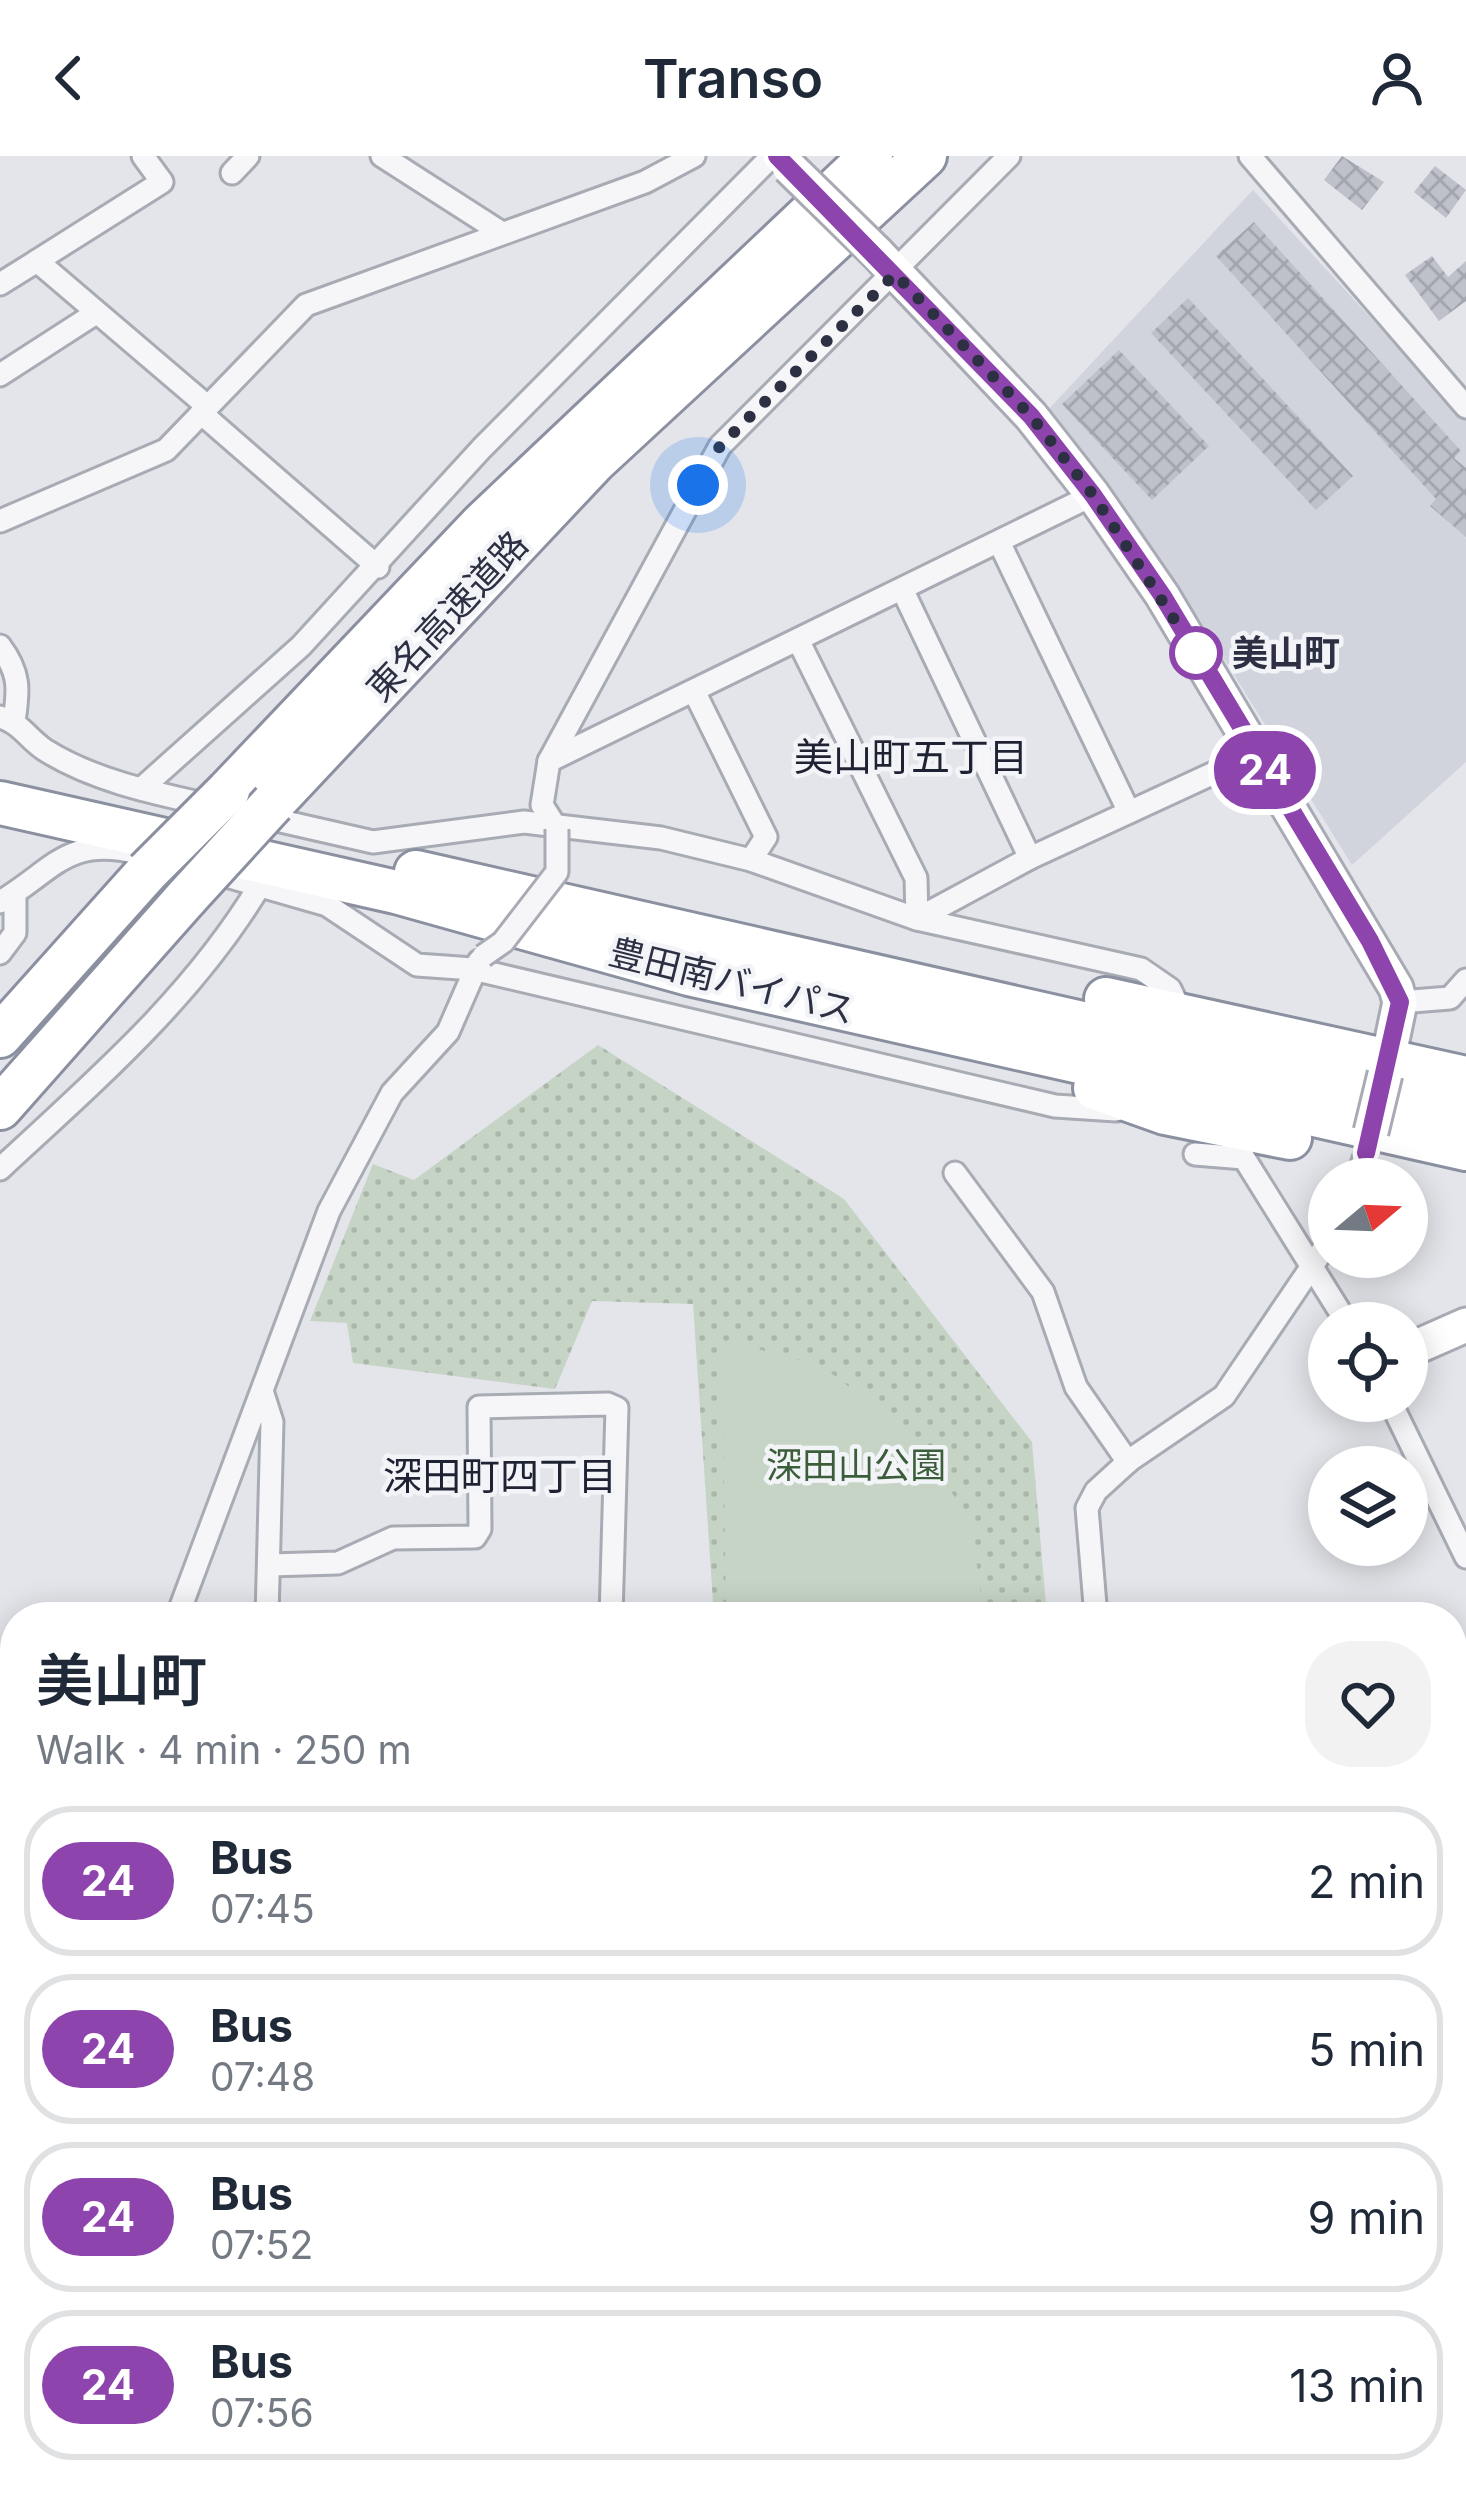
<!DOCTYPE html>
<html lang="en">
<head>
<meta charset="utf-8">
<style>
  body { margin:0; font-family:Inter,"Noto Sans JP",sans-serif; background:#f2f2f3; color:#1f2937; height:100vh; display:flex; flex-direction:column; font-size:45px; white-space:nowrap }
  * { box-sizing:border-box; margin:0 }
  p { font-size:39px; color:#747a83 }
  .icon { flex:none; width:66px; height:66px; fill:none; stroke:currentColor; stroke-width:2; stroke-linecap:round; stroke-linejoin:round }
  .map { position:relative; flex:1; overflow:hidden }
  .sheet { position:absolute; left:0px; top:1446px; width:1467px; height:900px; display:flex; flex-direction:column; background:#fff; border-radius:48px 48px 0 0; box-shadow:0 6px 30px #0003 }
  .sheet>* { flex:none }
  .badge { padding:0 24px; border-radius:39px; font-size:42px; line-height:78px }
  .needle { width:78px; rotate:71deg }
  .tools { position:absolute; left:1308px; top:1002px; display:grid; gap:24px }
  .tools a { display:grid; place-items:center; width:120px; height:120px; border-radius:50%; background:#fff; box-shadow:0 6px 30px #0003; font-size:60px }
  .you { position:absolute; width:60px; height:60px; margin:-30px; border:9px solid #fff; border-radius:50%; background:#1a73e8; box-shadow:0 0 0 18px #1a73e833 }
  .map>.badge { position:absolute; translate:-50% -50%; box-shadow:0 0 0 6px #fff }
  .round { display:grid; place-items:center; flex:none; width:126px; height:126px; border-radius:48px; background:#f2f2f3 }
  .overview { display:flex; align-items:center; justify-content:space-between; height:204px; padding:0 36px }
  h1 { font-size:57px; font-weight:600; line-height:90px }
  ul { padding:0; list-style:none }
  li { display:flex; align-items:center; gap:36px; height:150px; margin:0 24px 18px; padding:0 12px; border:6px solid #e0e1e3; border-radius:48px }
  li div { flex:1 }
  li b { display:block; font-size:45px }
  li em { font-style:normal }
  li .badge { min-width:132px; font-weight:700; text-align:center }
  header { display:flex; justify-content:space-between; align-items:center; height:156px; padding:0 36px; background:#fff; font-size:54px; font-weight:600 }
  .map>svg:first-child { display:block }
</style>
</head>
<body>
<header><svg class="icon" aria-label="back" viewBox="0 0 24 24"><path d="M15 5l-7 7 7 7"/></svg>Transo<svg class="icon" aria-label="person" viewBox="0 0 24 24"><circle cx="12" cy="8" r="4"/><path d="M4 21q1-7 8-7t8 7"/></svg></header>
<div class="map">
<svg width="1466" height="2346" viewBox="0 0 1466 2346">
  <defs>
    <pattern id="park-dots" width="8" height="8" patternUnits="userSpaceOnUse" patternTransform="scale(3)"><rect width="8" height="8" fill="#c6d4c5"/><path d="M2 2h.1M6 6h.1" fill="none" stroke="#aab6aa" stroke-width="1.8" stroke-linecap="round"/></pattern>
    <pattern id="building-cross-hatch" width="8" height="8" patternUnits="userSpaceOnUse" patternTransform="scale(3)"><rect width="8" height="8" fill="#bec0ca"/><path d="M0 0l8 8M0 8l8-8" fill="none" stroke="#a3a5af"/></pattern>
  </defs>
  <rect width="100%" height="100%" fill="#e3e5ea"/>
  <polygon fill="#d1d4dc" points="1253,34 1466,265 1466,606 1352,709 1195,456 1120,346 1046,256"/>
  <polygon fill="url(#park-dots)" points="598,889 844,1043 1032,1286 1047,1461 714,1461 693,1148 592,1145 555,1233 353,1207 347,1167 310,1165 373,1008 414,1024"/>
  <polygon fill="#c6d4c5" points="722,1184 820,1209 925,1288 972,1373 984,1461 726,1461"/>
  <g fill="url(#building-cross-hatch)">
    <polygon points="1342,0 1384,26 1362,54 1324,24"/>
    <polygon points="1435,10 1466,34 1446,62 1414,36"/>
    <polygon points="1254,66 1461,295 1454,302 1466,312 1466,381 1430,350 1436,343 1216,100"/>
    <polygon points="1432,100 1448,121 1466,105 1466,145 1439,165 1405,119"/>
    <polygon points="1188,142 1353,320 1316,354 1151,177"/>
    <polygon points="1119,194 1209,290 1152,344 1062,248"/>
  </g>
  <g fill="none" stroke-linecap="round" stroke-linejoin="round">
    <defs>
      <g id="street">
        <polyline points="382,0 502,77"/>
        <polyline points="1250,0 1466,251"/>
        <polyline points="232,17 248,0"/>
        <polyline points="37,105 162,26 143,0"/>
        <polyline points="0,128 37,105 207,250"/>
        <polyline points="0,219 96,157"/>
        <polyline points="201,257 378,411"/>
        <polyline points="0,365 166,294 306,149 645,26 694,0"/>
        <polyline points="999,386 1129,656"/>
        <polyline points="903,435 1030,702"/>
        <polyline points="798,484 916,722 917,763 1030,702 1255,598"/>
        <path d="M0 490C20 517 19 533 14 565"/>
        <polyline points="694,535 766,681 751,704"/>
        <path d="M0 561C21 567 28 583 45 594 96 626 159 638 217 651"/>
        <polyline points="549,605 1093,339"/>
        <polyline points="141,633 301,490 482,292 772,0"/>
        <polyline points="259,660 373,686 524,666 661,682 751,704 917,763 1141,813 1170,833 1181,856"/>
        <polyline points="557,673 542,649 549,605 720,290 1009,0"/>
        <polyline points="209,715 327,749 417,809 473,813 1055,950 1116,954"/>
        <path d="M0 746C53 715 67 679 138 697"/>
        <polyline points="0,797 15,777 15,737"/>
        <polyline points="1400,846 1450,842 1466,824"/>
        <polyline points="1195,998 1244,1002 1347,1167"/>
        <path d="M0 1013C95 925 193 841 260 729"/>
        <polyline points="955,1017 1043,1136 1076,1231 1128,1306"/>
        <polyline points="1357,1023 1366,997"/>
        <polyline points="263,1238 272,1266 267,1461"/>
        <polyline points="1390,1245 1466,1401"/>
        <polyline points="270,1409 338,1407 393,1382 475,1381 480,1373 479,1251 608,1248 617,1252 611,1461"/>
        <polyline points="177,1461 329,1055 392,937 448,876 479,805"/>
        <polyline points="1096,1461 1087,1352 1096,1335 1130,1304 1224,1240 1329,1085"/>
        <polyline points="0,1919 15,1880"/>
        <polyline points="0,2092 15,2092"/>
        <polyline points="262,2331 262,2346"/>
        <polyline points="1300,2331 1300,2346"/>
        <polyline points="611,2346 611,2331"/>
        <polyline points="953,2346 953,2331"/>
      </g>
      <g id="secondary">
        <polyline points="877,97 1031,260 1093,339 1162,439 1396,832 1400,846 1385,918"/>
        <polyline points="1407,1195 1466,1169"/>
      </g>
      <g id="primary">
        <polyline points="1452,2267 1466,2229"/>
        <polyline points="1423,2346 1428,2331"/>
        <polyline points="1454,2346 1466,2313"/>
      </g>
      <g id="highway">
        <polyline points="228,635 482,368 871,0"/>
        <polyline points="0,647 396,736 689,818 1466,993"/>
        <polyline points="273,647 594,306 925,0"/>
        <polyline points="416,716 1466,954"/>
        <polyline points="1106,843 1466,922"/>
        <polyline points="0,880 147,716"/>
        <polyline points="1095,932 1165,957 1290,982"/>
        <polyline points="0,952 187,741"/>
      </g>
    </defs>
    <use href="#street" stroke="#a8abb4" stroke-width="27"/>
    <use href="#secondary" stroke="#a8abb4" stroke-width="39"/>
    <use href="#primary" stroke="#a3a7b6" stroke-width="42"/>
    <use href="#highway" stroke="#8b90a0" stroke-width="48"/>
    <use href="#street" stroke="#f6f6f9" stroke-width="21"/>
    <use href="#secondary" stroke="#fff" stroke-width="33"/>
    <use href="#primary" stroke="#fff" stroke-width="36"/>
    <use href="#highway" stroke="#fff" stroke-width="42"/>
    <defs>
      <polyline id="street-bridge" points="483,800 503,786 557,716 557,673"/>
      <g id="secondary-bridge">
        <polyline points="789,11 877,97"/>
        <polyline points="1371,976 1385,918"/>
      </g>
      <g id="highway-bridge">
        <polyline points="147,716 228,635"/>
        <polyline points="187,741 273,647"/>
      </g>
    </defs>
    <use href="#street-bridge" stroke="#a8abb4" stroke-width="27" stroke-linecap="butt"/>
    <use href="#secondary-bridge" stroke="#a8abb4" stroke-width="39" stroke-linecap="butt"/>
    <use href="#highway-bridge" stroke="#8b90a0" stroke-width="48" stroke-linecap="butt"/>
    <use href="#street-bridge" stroke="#f6f6f9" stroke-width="21"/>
    <use href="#secondary-bridge" stroke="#fff" stroke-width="33"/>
    <use href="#highway-bridge" stroke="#fff" stroke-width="42"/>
  </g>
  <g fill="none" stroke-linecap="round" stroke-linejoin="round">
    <defs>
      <polyline id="line" points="777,0 1031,260 1093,339 1162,439 1370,785 1400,846 1366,997"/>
    </defs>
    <use href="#line" stroke="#fff" stroke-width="27"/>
    <use href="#line" stroke="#8e44ad" stroke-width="18"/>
    <polyline stroke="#2c3042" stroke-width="12" stroke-dasharray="0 21.6" points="698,329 720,290 895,118 1031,260 1093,339 1196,497"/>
  </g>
  <circle fill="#fff" stroke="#8e44ad" stroke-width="6" cx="1196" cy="497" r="24"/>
  <g text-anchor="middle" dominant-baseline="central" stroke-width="9" stroke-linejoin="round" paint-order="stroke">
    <g font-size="36" fill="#2c3042" stroke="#f3f4f8">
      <text transform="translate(447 460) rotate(-47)">東名高速道路</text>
      <text transform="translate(732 825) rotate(14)">豊田南バイパス</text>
    </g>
    <g font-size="36" font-weight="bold" fill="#2c3042" stroke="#f3f4f8" text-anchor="start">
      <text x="1232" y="497">美山町</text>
    </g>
    <g font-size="36" fill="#3b5d3a" stroke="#f3f4f8">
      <text x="856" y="1309">深田山公園</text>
    </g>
    <g font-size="39" fill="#1e2233" stroke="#f3f4f8">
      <text x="911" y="600">美山町五丁目</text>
      <text x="500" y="1319">深田町四丁目</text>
    </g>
  </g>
</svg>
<div class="tools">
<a><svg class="needle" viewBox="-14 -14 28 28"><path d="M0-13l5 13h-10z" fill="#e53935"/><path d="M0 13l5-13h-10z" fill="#747a83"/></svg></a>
<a><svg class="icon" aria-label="locate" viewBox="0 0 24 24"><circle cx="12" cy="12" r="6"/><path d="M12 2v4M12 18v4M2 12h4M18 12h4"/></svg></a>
<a><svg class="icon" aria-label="layers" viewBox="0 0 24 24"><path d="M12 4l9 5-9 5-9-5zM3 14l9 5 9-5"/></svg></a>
</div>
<div class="you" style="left:698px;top:329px"></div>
<b class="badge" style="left:1265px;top:614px;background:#8e44ad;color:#fff">24</b>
<section class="sheet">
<div class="overview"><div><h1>美山町</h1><p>Walk · 4 min · 250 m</p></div><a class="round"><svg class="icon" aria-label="heart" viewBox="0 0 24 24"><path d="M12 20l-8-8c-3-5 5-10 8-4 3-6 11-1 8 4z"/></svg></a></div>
<ul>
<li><span class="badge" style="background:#8e44ad;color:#fff">24</span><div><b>Bus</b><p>07:45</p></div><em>2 min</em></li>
<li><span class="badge" style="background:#8e44ad;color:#fff">24</span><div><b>Bus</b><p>07:48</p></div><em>5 min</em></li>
<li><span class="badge" style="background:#8e44ad;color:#fff">24</span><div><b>Bus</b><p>07:52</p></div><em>9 min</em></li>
<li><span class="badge" style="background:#8e44ad;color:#fff">24</span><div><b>Bus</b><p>07:56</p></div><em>13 min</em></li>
</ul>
</section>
</div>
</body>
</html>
